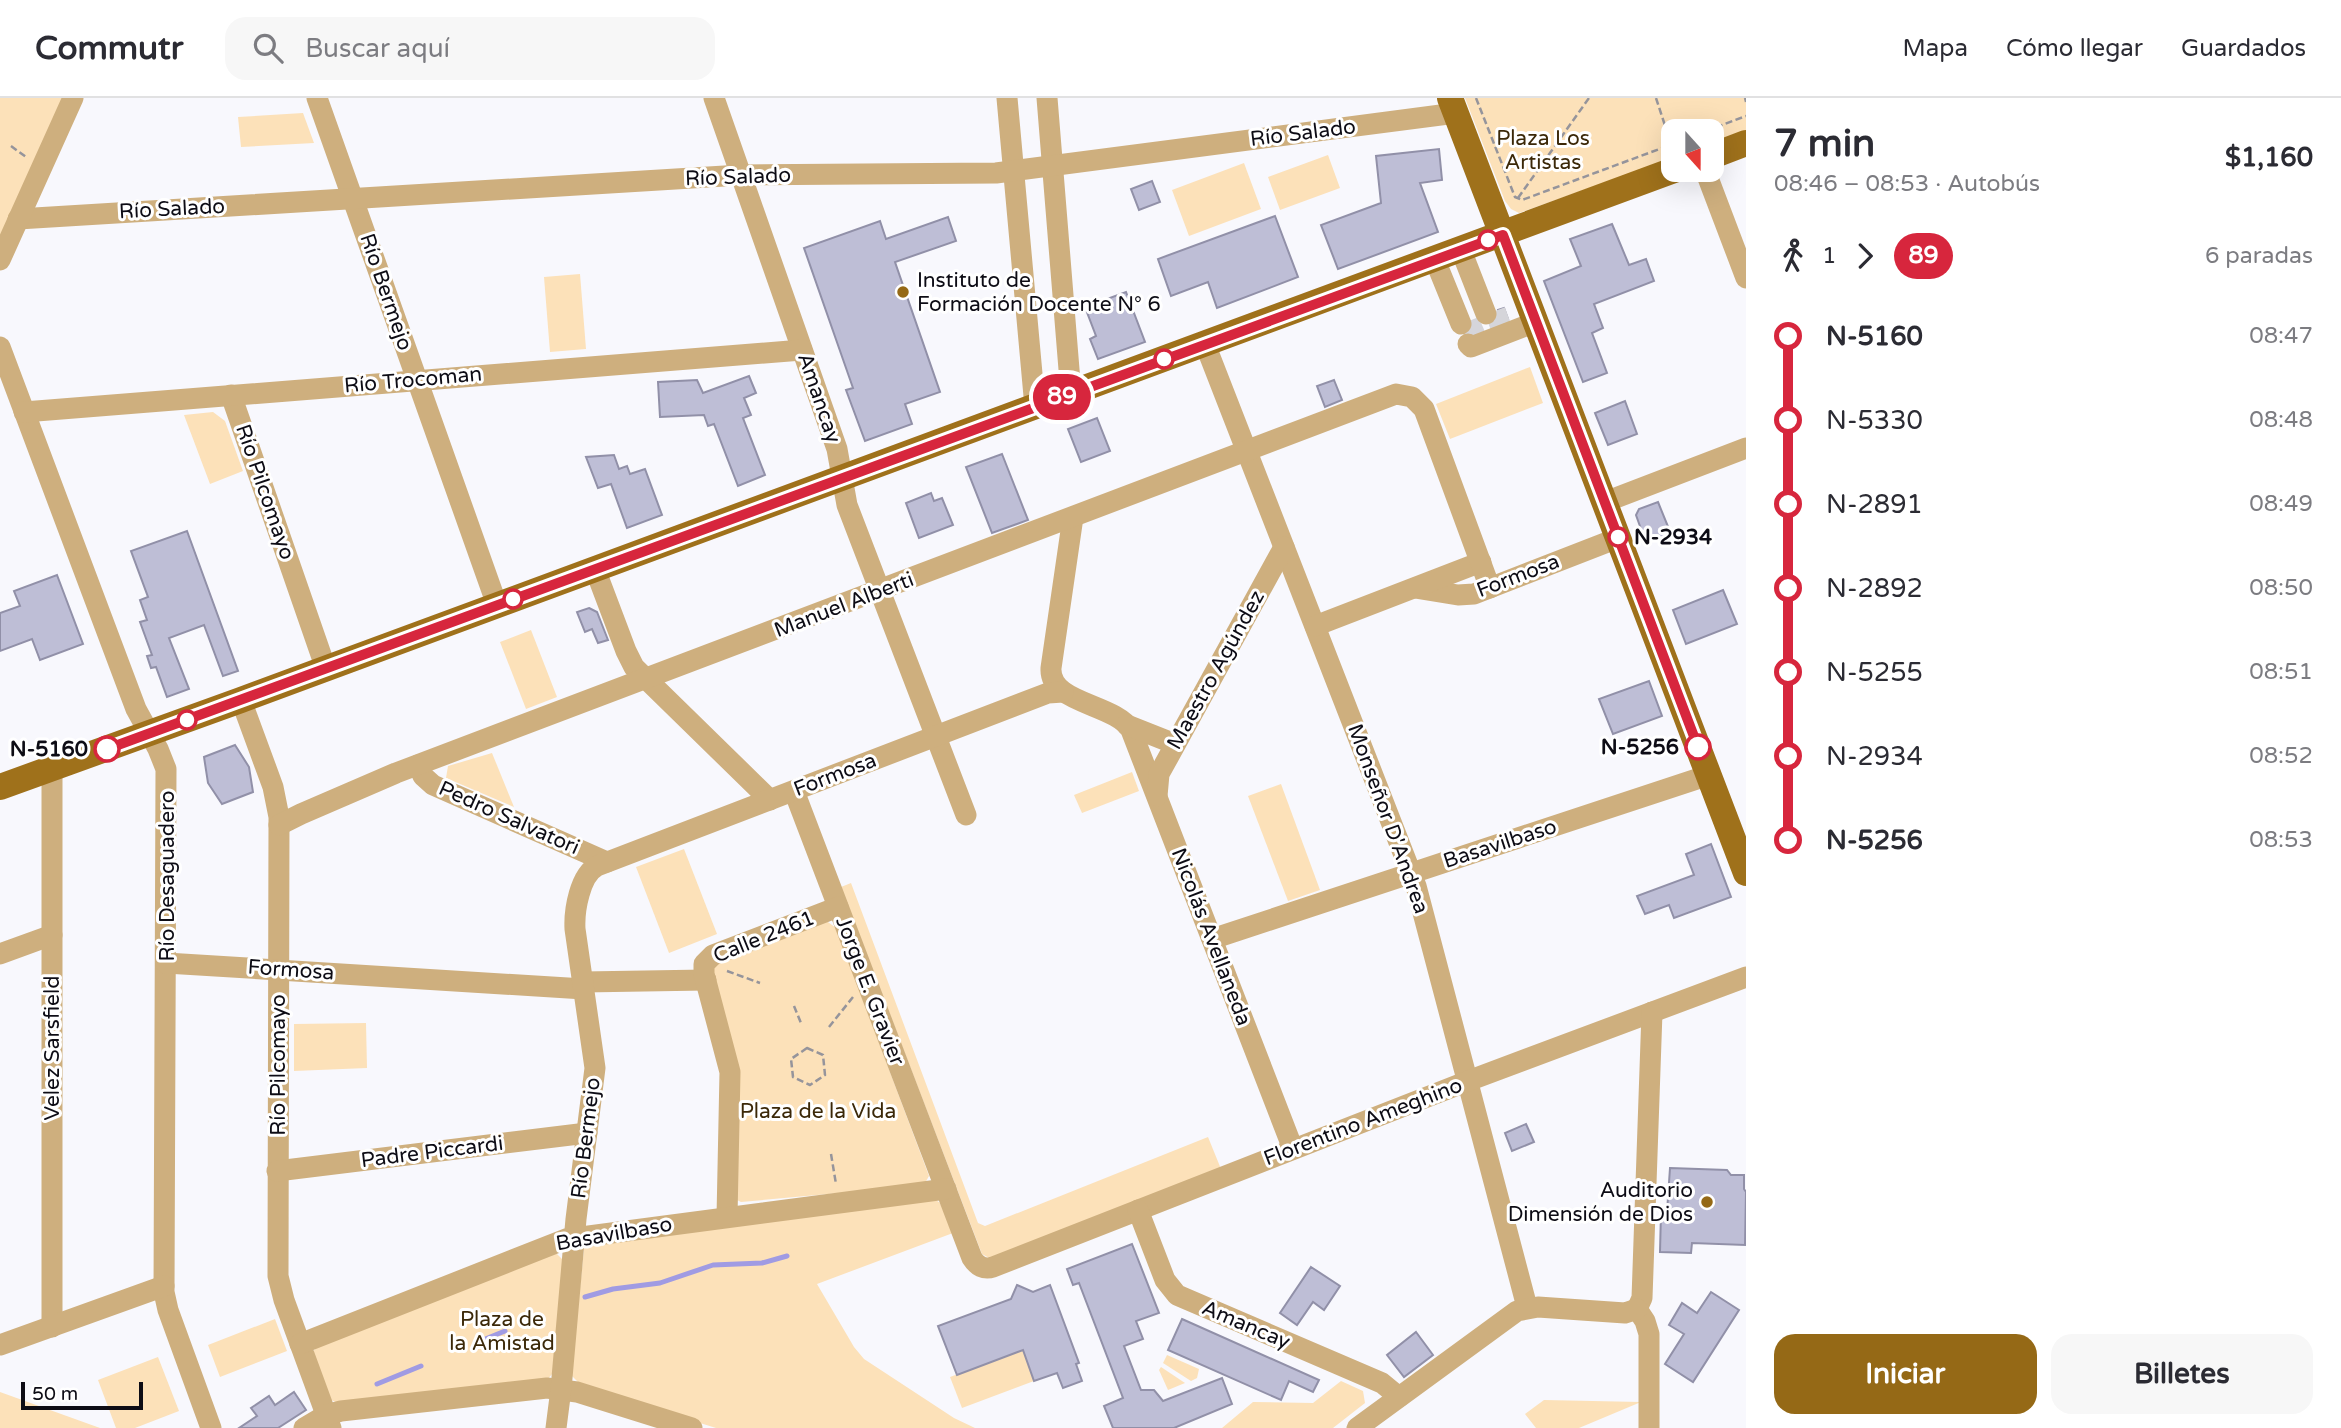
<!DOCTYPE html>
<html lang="es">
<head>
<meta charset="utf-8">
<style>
  body { margin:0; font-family:"Varela Round",sans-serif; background:#f7f7f7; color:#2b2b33; height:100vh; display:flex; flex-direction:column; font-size:26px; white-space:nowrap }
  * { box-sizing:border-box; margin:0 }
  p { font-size:23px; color:#7c7c81 }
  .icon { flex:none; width:38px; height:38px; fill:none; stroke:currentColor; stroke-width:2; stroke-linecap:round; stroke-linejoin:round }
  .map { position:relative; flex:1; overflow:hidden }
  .panel { display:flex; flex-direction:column; background:#fff; width:595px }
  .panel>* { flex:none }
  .badge { padding:0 14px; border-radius:23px; font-size:24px; line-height:46px }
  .needle { width:46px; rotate:159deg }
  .fabs { position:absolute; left:1661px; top:21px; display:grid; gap:14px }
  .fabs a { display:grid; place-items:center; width:63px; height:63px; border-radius:14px; background:#fff; box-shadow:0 7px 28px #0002; font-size:35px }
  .scale { position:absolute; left:21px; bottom:18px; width:122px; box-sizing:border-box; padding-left:7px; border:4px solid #0d0c15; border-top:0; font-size:19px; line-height:24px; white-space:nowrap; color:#0d0c15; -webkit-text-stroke:5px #fff; paint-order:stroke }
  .map>.badge { position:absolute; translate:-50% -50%; box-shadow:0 0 0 4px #fff }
  .legs { display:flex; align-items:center; gap:10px; height:77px; padding:0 28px; font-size:23px }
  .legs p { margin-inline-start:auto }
  .headline { display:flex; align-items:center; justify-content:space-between; height:119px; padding:0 28px }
  h1 { font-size:38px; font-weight:700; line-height:52px }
  .button { display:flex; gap:14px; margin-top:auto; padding:14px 28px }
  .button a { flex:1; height:80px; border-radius:21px; background:#956916; color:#fff; font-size:28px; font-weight:700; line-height:80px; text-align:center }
  .button a+a { background:#f7f7f7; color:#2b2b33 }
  ul { padding:0 28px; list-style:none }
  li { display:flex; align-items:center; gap:24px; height:84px; font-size:26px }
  li i { display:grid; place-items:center; width:10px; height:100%; margin:0 9px; background:currentColor }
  li i::after { content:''; width:18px; height:18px; margin:-9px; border:5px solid; border-radius:50%; background:#fff }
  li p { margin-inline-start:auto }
  li:first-child i { background:linear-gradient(#0000 50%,currentColor 0) }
  li:last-child i { background:linear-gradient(currentColor 50%,#0000 0) }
  header { display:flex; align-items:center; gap:42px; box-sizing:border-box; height:98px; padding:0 35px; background:#fff; border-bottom:2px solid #e1e1e2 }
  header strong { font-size:33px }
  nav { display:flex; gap:38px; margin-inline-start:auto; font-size:24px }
  .search { width:490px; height:63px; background:#f7f7f7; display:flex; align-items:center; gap:18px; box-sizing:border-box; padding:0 24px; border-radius:21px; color:#7c7c81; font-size:26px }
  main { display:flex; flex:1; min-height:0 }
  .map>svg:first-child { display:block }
</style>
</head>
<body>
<header>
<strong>Commutr</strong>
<div class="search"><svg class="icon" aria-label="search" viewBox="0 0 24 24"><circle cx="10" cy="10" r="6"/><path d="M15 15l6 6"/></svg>Buscar aquí</div>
<nav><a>Mapa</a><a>Cómo llegar</a><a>Guardados</a></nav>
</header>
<main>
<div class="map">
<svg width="1746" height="1330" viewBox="0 0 1746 1330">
  <rect width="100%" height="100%" fill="#f8f8fd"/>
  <g fill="#fce1b9">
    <polygon points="0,0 64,0 0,141"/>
    <polygon points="1465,0 1746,0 1746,33 1712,46 1712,33 1673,33 1673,60 1519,115 1511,111 1505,103"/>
    <polygon points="303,15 314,45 241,49 238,19"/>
    <polygon points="1328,57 1340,90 1280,112 1268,79"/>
    <polygon points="1244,65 1261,111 1189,138 1172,92"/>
    <polygon points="580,176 586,251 550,254 544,179"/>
    <polygon points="1530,269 1543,305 1450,341 1436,306"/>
    <polygon points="213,314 225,323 243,373 210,386 184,317"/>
    <polygon points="531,532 557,599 526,611 500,544"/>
    <polygon points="492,655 514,709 446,680 448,668"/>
    <polygon points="1132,674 1139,693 1082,715 1074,697"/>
    <polygon points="1281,686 1320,792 1288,803 1248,698"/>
    <polygon points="684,751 717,836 669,855 636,769"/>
    <polygon points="851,785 978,1125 985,1128 1208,1039 1221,1071 989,1160 982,1156 841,789"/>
    <polygon points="822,823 828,824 836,830 929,1078 925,1085 917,1088 741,1104 737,1102 712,865"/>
    <polygon points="366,925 367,970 294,973 294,926"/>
    <polygon points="936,1102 940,1105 953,1135 817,1186 854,1249 864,1261 954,1320 975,1330 716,1330 582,1288 571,1277 584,1151 586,1148"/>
    <polygon points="552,1155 557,1156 563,1162 553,1275 546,1283 338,1305 331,1302 313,1254 316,1249"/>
    <polygon points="275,1221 287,1253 220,1279 208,1247"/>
    <polygon points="1023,1252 1034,1283 962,1310 950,1279"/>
    <polygon points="1167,1257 1199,1271 1197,1280 1191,1283 1163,1265"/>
    <polygon points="158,1259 179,1313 135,1330 116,1330 98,1282"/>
    <polygon points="1161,1269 1185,1285 1168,1292 1159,1272"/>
    <polygon points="1341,1283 1363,1293 1365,1305 1333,1330 1222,1330 1253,1304 1313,1305"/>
    <polygon points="0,1294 100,1330 0,1330"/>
    <polygon points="1544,1302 1641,1304 1579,1330 1536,1330 1525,1316"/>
  </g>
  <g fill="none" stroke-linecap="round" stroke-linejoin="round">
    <g stroke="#a09be3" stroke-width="5">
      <polyline points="585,1199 613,1191 660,1185 713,1167 762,1165 787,1158"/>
      <polyline points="478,1244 505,1233"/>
      <polyline points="377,1286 421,1268"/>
    </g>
  </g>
  <g fill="#bebed6" stroke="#9190a8" stroke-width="2">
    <polygon points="1439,51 1442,82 1420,85 1438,134 1338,171 1321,127 1381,105 1376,58"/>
    <polygon points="1152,83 1160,104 1139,112 1131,91"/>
    <polygon points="1275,118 1298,179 1217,210 1208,184 1171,198 1158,161"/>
    <polygon points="948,119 956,143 895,164 940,294 905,306 912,326 865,343 846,292 853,290 804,150 880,123 886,141"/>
    <polygon points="1612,126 1629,167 1646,161 1654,183 1594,206 1603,230 1592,235 1607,275 1583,284 1544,183 1581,168 1570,141"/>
    <polygon points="1126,194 1145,244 1098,261 1090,241 1096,238 1085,209"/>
    <polygon points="1504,210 1508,221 1494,226 1499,219 1498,212"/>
    <polygon points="749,278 756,295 744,300 751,317 743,320 765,377 738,388 714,326 708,328 704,317 660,319 658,284 697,282 703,295"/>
    <polygon points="1334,282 1342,302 1325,309 1317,288"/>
    <polygon points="1625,303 1637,336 1608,347 1595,315"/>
    <polygon points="1097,320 1110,353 1081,364 1068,331"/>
    <polygon points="1002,356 1028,422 992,435 966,369"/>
    <polygon points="614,357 619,371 627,368 630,376 645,371 662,417 627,430 611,386 598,390 586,359"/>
    <polygon points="931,395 934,403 942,400 953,427 919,440 906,405"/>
    <polygon points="1658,404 1671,436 1646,445 1636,417 1639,411"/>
    <polygon points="187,433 238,573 223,578 204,527 169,540 189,591 167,599 156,569 151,570 147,558 152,557 140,524 147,522 140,502 148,499 131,453"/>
    <polygon points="57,477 83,546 40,562 32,541 0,553 0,515 20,508 14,493"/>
    <polygon points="1723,492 1737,526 1686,546 1673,512"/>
    <polygon points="589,510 597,514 608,542 598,545 592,531 585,534 577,514"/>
    <polygon points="1649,583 1662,618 1613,636 1599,601"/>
    <polygon points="235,647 249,669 253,694 222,706 208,685 204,659"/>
    <polygon points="1711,746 1731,799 1674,820 1669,807 1645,816 1637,798 1694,777 1686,756"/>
    <polygon points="1526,1026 1534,1044 1512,1053 1505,1035"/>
    <polygon points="1670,1070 1727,1072 1731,1077 1744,1077 1744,1091 1746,1094 1745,1147 1692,1145 1691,1155 1660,1154 1661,1114 1667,1114"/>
    <polygon points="1132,1146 1159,1215 1136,1223 1143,1241 1124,1248 1141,1292 1154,1292 1163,1303 1222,1280 1232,1306 1174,1330 1113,1330 1104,1308 1123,1300 1079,1185 1073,1187 1067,1171"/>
    <polygon points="1311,1169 1340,1188 1324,1212 1313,1204 1297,1227 1280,1215"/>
    <polygon points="1017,1187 1033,1194 1050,1187 1079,1265 1076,1266 1082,1283 1063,1290 1057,1275 1034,1283 1023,1252 957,1277 938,1228 1011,1201"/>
    <polygon points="1711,1194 1739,1212 1693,1284 1665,1266 1684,1236 1669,1227 1682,1205 1697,1215"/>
    <polygon points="1182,1221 1319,1282 1313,1294 1289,1283 1281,1302 1168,1252"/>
    <polygon points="1416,1234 1433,1257 1404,1279 1387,1257"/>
    <polygon points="294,1294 306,1312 278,1330 239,1330 257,1318 251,1310 269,1298 275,1307"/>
  </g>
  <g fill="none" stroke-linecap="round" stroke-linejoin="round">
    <g stroke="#d5d5da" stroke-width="21" stroke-dasharray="21 10" stroke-linecap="butt">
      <polyline points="1495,213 1502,232"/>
      <polyline points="1469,223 1477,242"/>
    </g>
    <g stroke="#95949b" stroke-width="2.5" stroke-dasharray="7 3.5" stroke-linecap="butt">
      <polyline points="1476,0 1515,99 1522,102 1673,46"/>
      <polyline points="1656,0 1671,46"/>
      <polyline points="1745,0 1746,4"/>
      <polyline points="1706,33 1746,18"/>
      <polyline points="11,48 26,59"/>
      <polyline points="1518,100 1589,0"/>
      <polyline points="727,873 760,885"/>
      <polyline points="794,908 801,925"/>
      <polyline points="829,929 853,899"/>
      <polygon points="807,950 823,957 825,977 810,987 793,979 791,961"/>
      <polyline points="831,1056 836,1086"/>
    </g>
    <g stroke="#ceaf7e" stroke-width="21">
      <polyline points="317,0 497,507"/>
      <polyline points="714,0 837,351 847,407 966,717"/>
      <polyline points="1007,0 1035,309"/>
      <polyline points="1047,0 1071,296"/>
      <polyline points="1705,72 1746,180"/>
      <polyline points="18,121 741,77 996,75 1456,15"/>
      <polyline points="1461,152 1486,216"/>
      <polyline points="0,162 73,0"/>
      <polyline points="1435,162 1461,226"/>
      <polyline points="1205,246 1416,788 1527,1209"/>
      <polyline points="1468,246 1471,249 1536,224"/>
      <polyline points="0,249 136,611 158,651 166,671 164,1194 168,1212 211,1330"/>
      <polyline points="231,297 326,571"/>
      <polyline points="24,314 802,252"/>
      <polyline points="1605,404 1746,350"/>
      <path d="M1073 419 1051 570C1049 606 1114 605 1131 632L1293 1051"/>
      <polyline points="595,471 626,553 634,569 770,702"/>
      <polyline points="1415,490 1458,497 1474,496 1618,440"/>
      <polyline points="1315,528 1481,464"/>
      <polyline points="241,602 273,689 279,719 278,1178 284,1202 331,1330"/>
      <polyline points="1127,627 1175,646"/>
      <polyline points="418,667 423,678 433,687 607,764"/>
      <path d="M794 693 972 1160C977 1168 984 1172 993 1169L1468 983 1746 879"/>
      <polyline points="1157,698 1159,676 1164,667 1284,449"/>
      <polyline points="279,727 301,716 396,675 1396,296 1412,299 1424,311 1490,490"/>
      <polyline points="1212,841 1709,677"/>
      <polyline points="0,856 52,837"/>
      <polyline points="166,865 584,891"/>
      <polyline points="583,884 706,882"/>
      <polyline points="277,1073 587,1035"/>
      <polyline points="1138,1112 1165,1182 1177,1197 1382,1285 1399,1299"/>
      <polyline points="727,1119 730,974 704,876 704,866 713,857 838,809"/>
      <polyline points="1637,1211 1642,1200 1652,914"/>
      <polyline points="1637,1211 1645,1223 1649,1236 1649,1330"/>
      <polyline points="52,1229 52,671"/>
      <polyline points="300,1246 566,1141 946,1091"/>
      <polyline points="0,1247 164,1188"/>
      <polyline points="304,1330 326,1317 341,1313 547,1290 577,1294 692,1330"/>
      <path d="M556 1330 561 1291 576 1121 595 970 575 831C574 812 580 777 597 768L1048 595 1063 594"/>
      <polyline points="1357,1330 1517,1213 1538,1209 1625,1215 1637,1211"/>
    </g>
    <g stroke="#9f711b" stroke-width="26">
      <polyline points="1450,0 1746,775"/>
      <polyline points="1712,58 1746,45"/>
      <polyline points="0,689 241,602 1674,72"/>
    </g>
  </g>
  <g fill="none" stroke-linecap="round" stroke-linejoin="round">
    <defs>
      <polyline id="line-1" points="107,651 1503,137 1698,649"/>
    </defs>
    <use href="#line-1" stroke="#fff" stroke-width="16"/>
    <use href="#line-1" stroke="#d7263d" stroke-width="10"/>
  </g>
  <g fill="#fff" stroke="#d7263d" stroke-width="3.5">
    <circle cx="1488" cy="142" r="9"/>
    <circle cx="1164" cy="261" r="9"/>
    <circle cx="1618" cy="439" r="9"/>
    <circle cx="513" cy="501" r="9"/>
    <circle cx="187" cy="622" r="9"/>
    <circle cx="1698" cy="649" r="12"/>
    <circle cx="107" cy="651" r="12"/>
  </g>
  <g fill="#956916" stroke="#fff" stroke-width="2.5">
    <circle cx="903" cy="194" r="7"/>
    <circle cx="1707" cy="1104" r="7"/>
  </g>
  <g text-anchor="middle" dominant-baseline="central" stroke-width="6" stroke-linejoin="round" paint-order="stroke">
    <g font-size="21" fill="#0d0c15" stroke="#fff">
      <text transform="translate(1303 35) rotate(-7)">Río Salado</text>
      <text transform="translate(738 79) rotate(-2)">Río Salado</text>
      <text transform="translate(172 111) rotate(-3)">Río Salado</text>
      <text transform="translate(386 194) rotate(71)">Río Bermejo</text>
      <text transform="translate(413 282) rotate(-5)">Río Trocoman</text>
      <text transform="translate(819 300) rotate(71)">Amancay</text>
      <text transform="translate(265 394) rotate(71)">Río Pilcomayo</text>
      <text transform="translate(1518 478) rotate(-21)">Formosa</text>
      <text transform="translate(844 507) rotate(-21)">Manuel Alberti</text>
      <text transform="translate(1216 572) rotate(-61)">Maestro Agúndez</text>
      <text transform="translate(835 677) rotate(-21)">Formosa</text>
      <text transform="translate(509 720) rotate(24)">Pedro Salvatori</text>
      <text transform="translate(1388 721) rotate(70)">Monseñor D'Andrea</text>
      <text transform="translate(1500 746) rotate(-18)">Basavilbaso</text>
      <text transform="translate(167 778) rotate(-90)">Río Desaguadero</text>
      <text transform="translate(764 839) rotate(-22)">Calle 2461</text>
      <text transform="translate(1211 839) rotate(69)">Nicolás Avellaneda</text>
      <text transform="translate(291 872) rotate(4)">Formosa</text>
      <text transform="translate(870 893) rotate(69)">Jorge E. Gravier</text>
      <text transform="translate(52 950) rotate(-90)">Velez Sarsfield</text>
      <text transform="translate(278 967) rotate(-90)">Río Pilcomayo</text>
      <text transform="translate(1363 1024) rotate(-21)">Florentino Ameghino</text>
      <text transform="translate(586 1040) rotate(-83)">Río Bermejo</text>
      <text transform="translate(432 1054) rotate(-7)">Padre Piccardi</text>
      <text transform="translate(614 1136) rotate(-10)">Basavilbaso</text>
      <text transform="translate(1246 1227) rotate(23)">Amancay</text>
    </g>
    <g font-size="21" fill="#3b2808" stroke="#fff">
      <text x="1543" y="40">Plaza Los<tspan x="1543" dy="24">Artistas</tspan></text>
      <text x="818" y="1013">Plaza de la Vida</text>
      <text x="502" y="1221">Plaza de<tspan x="502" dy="24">la Amistad</tspan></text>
    </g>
    <g font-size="21" fill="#0d0c15" stroke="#fff" text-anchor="start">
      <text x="917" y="182">Instituto de<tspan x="917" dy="24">Formación Docente N° 6</tspan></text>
      <text x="1693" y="1092" text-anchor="end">Auditorio<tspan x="1693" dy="24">Dimensión de Dios</tspan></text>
    </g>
    <g font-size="21" font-weight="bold" fill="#0d0c15" stroke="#fff" text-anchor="end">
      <text x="1634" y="439" text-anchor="start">N-2934</text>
      <text x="1679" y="649">N-5256</text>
      <text x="88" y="651">N-5160</text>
    </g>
  </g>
</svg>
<div class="fabs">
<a><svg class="needle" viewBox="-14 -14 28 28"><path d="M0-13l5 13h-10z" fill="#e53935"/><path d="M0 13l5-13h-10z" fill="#7c7c81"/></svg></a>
</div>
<div class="scale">50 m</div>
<b class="badge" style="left:1062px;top:299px;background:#d7263d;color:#fff">89</b>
</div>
<section class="panel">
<div class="headline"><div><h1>7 min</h1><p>08:46 – 08:53 · Autobús</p></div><b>$1,160</b></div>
<div class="legs"><svg class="icon" aria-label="walk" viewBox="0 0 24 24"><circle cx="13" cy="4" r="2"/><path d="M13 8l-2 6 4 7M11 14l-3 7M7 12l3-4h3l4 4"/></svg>1<svg class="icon" aria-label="forward" viewBox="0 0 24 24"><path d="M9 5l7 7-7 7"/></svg><b class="badge" style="background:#d7263d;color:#fff">89</b><p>6 paradas</p></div>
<ul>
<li><i style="color:#d7263d"></i><b>N-5160</b><p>08:47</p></li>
<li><i style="color:#d7263d"></i><span>N-5330</span><p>08:48</p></li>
<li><i style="color:#d7263d"></i><span>N-2891</span><p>08:49</p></li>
<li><i style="color:#d7263d"></i><span>N-2892</span><p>08:50</p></li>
<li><i style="color:#d7263d"></i><span>N-5255</span><p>08:51</p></li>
<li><i style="color:#d7263d"></i><span>N-2934</span><p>08:52</p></li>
<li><i style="color:#d7263d"></i><b>N-5256</b><p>08:53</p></li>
</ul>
<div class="button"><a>Iniciar</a><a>Billetes</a></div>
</section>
</main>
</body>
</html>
